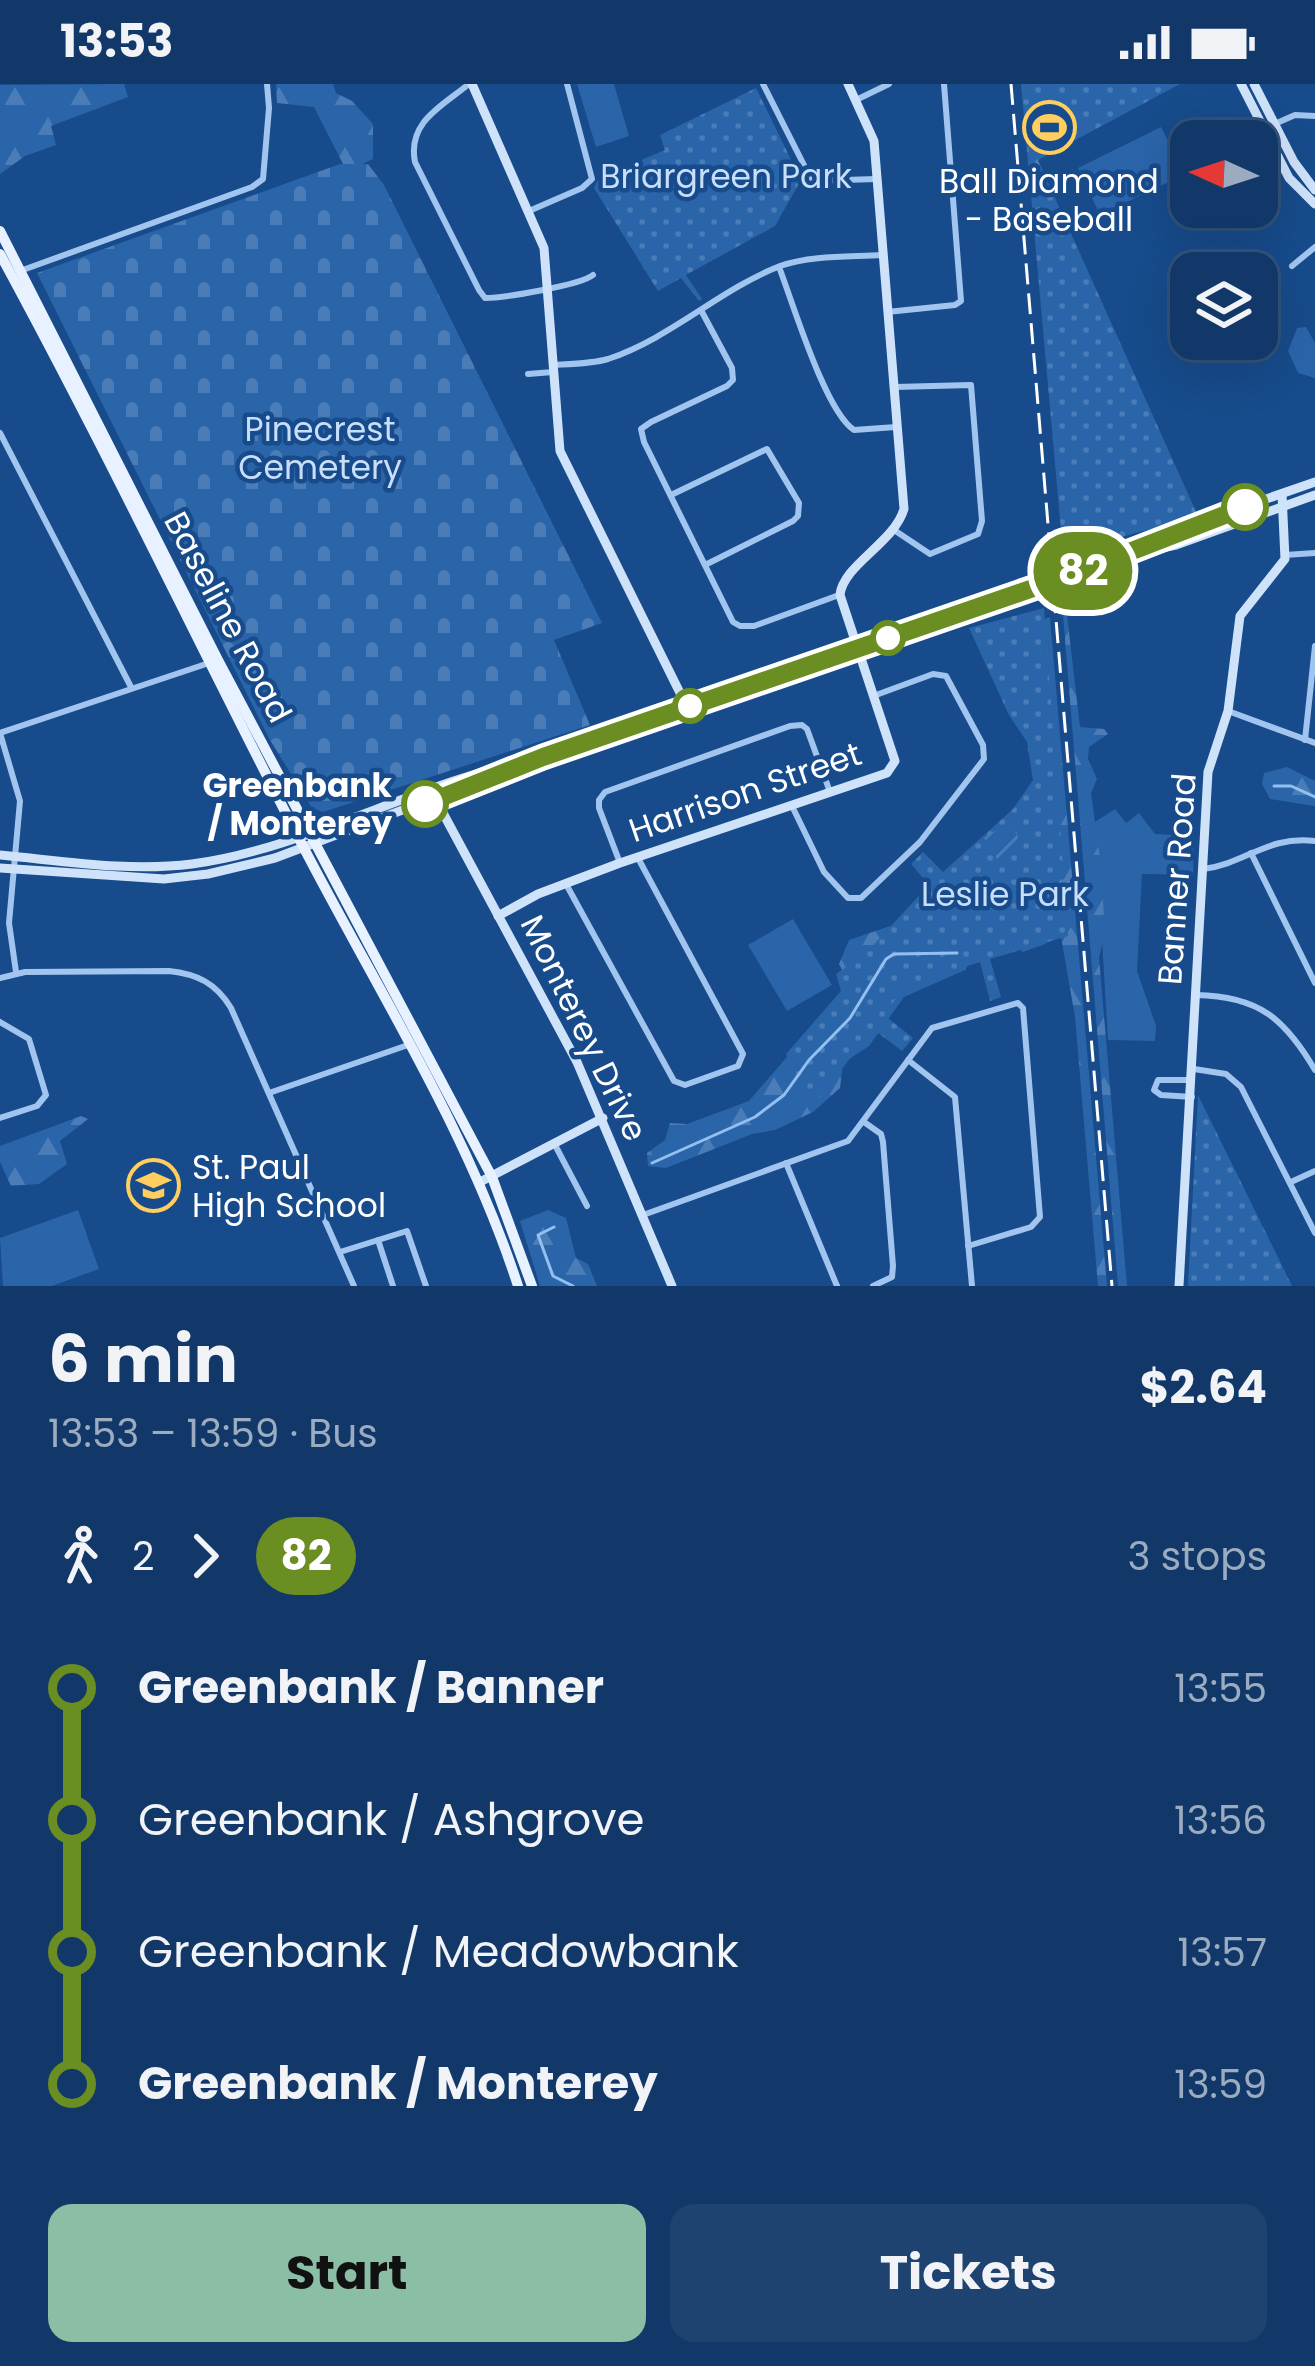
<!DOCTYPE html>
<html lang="en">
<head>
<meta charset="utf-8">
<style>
  body { margin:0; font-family:Poppins,sans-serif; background:#1e4371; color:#f1f3f6; height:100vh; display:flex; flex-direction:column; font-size:45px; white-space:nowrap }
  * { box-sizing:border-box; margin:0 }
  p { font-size:39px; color:#9cacc0 }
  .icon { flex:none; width:66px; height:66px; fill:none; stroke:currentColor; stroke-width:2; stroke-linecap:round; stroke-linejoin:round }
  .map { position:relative; height:1202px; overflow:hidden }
  .panel { display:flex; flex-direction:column; background:#113868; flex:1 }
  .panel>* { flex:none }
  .badge { padding:0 24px; border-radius:39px; font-size:42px; line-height:78px }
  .needle { width:78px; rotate:273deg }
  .controls { position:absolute; left:1170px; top:36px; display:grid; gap:24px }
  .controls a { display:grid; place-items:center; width:108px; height:108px; border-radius:24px; background:#113868; box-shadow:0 12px 48px #0002,0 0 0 3px #30527c; font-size:60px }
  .map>.badge { position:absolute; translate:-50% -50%; box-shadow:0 0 0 6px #fff }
  .legs { display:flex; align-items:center; gap:18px; height:132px; padding:0 48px; font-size:39px }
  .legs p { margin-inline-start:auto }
  .overview { display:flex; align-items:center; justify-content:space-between; height:204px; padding:0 48px }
  h1 { font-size:66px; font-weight:700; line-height:90px }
  .action { display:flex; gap:24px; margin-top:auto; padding:24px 48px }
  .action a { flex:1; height:138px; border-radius:24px; background:#8abfa5; color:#111; font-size:48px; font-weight:700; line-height:138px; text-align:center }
  .action a+a { background:#1e4371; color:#f1f3f6 }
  ul { padding:0 48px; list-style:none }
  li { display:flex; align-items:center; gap:42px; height:132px; font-size:45px }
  li i { display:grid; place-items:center; width:18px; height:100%; margin:0 15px; background:currentColor }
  li i::after { content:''; width:30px; height:30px; margin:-15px; border:9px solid; border-radius:50%; background:#113868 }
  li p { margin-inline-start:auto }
  li:first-child i { background:linear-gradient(#0000 50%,currentColor 0) }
  li:last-child i { background:linear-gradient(currentColor 50%,#0000 0) }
  .status { display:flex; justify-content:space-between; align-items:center; height:84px; padding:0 60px; background:#113868; direction:ltr }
  .status svg { height:33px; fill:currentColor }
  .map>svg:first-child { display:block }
</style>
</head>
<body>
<div class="status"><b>13:53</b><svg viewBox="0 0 49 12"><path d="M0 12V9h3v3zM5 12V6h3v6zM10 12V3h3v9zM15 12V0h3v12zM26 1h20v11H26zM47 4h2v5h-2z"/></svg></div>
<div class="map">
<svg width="1315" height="1202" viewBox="0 0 1315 1202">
  <defs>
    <pattern id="forest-firs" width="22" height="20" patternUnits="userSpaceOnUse" patternTransform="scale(3)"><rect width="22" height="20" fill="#2a65aa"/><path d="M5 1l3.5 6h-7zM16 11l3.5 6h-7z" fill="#4a7cb7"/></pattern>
    <pattern id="cemetery-stones" width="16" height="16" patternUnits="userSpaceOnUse" patternTransform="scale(3)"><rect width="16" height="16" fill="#2a65aa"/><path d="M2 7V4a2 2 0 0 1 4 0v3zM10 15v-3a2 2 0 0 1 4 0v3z" fill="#4a7cb7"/></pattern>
    <pattern id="park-dots" width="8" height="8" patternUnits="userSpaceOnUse" patternTransform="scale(3)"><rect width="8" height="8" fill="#2a65aa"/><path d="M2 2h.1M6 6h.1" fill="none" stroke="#4a7cb7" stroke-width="1.8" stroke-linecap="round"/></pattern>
    <pattern id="garden-furrows" width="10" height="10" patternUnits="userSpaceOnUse" patternTransform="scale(3)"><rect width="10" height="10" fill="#2a65aa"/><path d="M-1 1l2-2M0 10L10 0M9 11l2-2" fill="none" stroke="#4a7cb7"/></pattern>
  </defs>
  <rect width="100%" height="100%" fill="#174b8b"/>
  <g fill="#2a65aa">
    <polygon points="577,0 614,0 629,52 596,63"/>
    <polygon points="1161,43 1185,90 1100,131 1078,84"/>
    <polygon points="1306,243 1315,259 1315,294 1298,289 1288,267 1297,244"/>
    <polygon points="1115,725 1126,739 1139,729 1155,750 1194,752 1193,791 1142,790 1137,887 1156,942 1155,957 1108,956 1095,738"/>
    <polygon points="793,835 832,901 787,927 748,861"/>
    <polygon points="78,1126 99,1185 52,1202 3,1202 0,1154"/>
  </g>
  <g fill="url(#forest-firs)">
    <polygon points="124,0 128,13 51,42 56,61 25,72 0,90 0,1"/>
    <polygon points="276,0 333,0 336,9 352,17 373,40 373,75 354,84 343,80 314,23 277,19"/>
    <polygon points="1063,531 1067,531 1080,643 1104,645 1108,650 1089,663 1088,675 1097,695 1091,709 1100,775 1119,788 1118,794 1102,802 1105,850 1099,873 1127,1202 1118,1202"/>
    <polygon points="1050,533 1107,1202 1098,1202 1075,933 1061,853 1055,851 1045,860 1023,868 1013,862 1050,809 1042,536"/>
    <polygon points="1287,683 1315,697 1315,722 1270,715 1262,700 1264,689"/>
    <polygon points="899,839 973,870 965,886 904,913 869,962 843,979 840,1004 813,1028 775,1046 752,1050 666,1084 648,1082 647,1069 665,1056 670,1039 687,1040 749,1017 847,903 848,897 839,880 849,856"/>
    <polygon points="81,1032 88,1035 60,1057 67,1080 39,1100 11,1102 0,1078 0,1062"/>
    <polygon points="548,1126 566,1134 576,1174 588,1180 597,1202 540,1202 520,1137"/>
  </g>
  <polygon fill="url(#cemetery-stones)" points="340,80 368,80 384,101 602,539 554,556 590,641 323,728 312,724 270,656 37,189"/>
  <g fill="url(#park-dots)">
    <polygon points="1021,0 1180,0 1038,76 1198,432 1063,469"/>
    <polygon points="756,4 801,96 775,142 686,191 702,215 699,217 681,194 658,207 594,104 599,94 665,66 660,51"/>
    <polygon points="1044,524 1068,852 990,875 1001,913 990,917 980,878 905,902 884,931 913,954 902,967 873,945 820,1013 810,1016 786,970 841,907 836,890 864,871 929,801 911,780 923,768 943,788 1013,725 1033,696 1027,658 1009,631 969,544"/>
    <polygon points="1198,1011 1292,1202 1188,1202"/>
  </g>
  <polygon fill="url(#garden-furrows)" points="1009,738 1024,762 999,778 984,754"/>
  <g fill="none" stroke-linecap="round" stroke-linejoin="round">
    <g stroke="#93c0f1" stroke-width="3">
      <polyline points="1274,702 1291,702 1315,713"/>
      <polyline points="652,1079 755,1033 784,1011 809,976 850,934 886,875 894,870 957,869"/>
      <polyline points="554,1143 538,1151 553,1192 573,1202"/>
    </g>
    <g stroke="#a1c5ee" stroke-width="6">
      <path d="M469 0C442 22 407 38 415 78L479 206 485 214C504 214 581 201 593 191"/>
      <polyline points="763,0 812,97 876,95"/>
      <polyline points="856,16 889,0"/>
      <polyline points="1263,45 1295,31 1315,32"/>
      <polyline points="529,127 582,104 592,95 567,0"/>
      <polyline points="1292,182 1315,163"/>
      <path d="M779 183C793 219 825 327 854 346L896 343"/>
      <polyline points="20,187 252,103 263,95 269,24 267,0"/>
      <polyline points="702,228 732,284 733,296 727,302 651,338 641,345 644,358 733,538 740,542 754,542 839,511"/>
      <polyline points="887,228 955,221 961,217 944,0"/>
      <path d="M552 281C570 280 591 280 608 275 671 254 719 206 780 182 811 171 850 173 882 171"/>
      <polyline points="528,290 553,288"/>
      <polyline points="0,349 131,603"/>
      <polyline points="671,411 767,365 799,419 798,432 793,437 705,481"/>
      <polyline points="894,446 930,470 978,450 982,437 971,301 895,303"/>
      <polyline points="1285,471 1315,469"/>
      <polyline points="1228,627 1315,659"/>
      <polyline points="0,649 20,717 9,839 16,888"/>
      <polyline points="0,649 209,579"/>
      <polyline points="1305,656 1315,562"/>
      <polyline points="792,722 824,788 848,814 861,814 920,758 984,675 983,661 946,592 933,590 876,611"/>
      <polyline points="1251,769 1315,899"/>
      <polyline points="620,779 599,724 599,716 605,708 790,642 802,641 807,645 830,708"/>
      <path d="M1203 785C1245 780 1268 751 1315 757"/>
      <polyline points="566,800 674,997 685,1001 738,982 743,970 638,774"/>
      <path d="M0 894 25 888 169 887C197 890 216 899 231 924L354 1202"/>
      <path d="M1196 911C1259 912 1285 935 1315 986"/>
      <polyline points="0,938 29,955 46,1011 37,1022 0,1034"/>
      <polyline points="908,976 955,1013 972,1202"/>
      <polyline points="1194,985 1226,990 1241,1003 1315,1149"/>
      <polyline points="1189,996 1158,996 1154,1006 1161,1011 1192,1013"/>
      <polyline points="269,1009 408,961"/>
      <polyline points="864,1038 881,1050 883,1058 893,1182 892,1193 873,1202"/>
      <polyline points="555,1061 587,1122"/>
      <polyline points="786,1079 837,1202"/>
      <polyline points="1291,1098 1315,1087"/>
      <polyline points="643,1131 848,1057 932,944 1018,919 1023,924 1040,1133 1031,1143 968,1162"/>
      <polyline points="378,1156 393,1202"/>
      <polyline points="340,1168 407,1147 426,1202"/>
    </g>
    <g stroke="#cee2fa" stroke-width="9">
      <polyline points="472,0 544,164 560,367 687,623"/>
      <polyline points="1241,0 1289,94 1315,120"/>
      <polyline points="1254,0 1294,78 1315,106"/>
      <polyline points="1138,469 1176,461 1315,411"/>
      <polyline points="436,716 577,978 672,1202"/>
      <path d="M0 771C64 777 128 788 192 780 301 766 416 700 526 677"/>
      <polyline points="0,784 164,795 208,790 275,774 543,673 1065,493 1174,447 1315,398"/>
      <path d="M498 832 538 810 620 779 887 689 895 677 840 511C843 481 894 459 904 425L874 57 848 0"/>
      <polyline points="480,1098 603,1034"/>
      <polyline points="1179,1202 1208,688 1228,627 1240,532 1285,475 1282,410"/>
    </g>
    <g stroke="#e8f1ff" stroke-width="10">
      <polyline points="0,147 218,576 492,1093 532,1202"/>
      <path d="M0 170C103 359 196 554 294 745 371 896 466 1041 518 1202"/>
    </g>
    <polyline stroke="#fff" stroke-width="3" stroke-dasharray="21 9" stroke-linecap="butt" points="1011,0 1112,1202"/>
  </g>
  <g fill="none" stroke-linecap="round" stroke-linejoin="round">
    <defs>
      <polyline id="line-1" points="425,720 543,673 1065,493 1245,423"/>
    </defs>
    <use href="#line-1" stroke="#fff" stroke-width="27"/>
    <use href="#line-1" stroke="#6b8e23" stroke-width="18"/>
  </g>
  <defs>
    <symbol id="stadium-ring" viewBox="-11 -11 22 22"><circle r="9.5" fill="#174b8b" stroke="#ffce5e" stroke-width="1.5"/><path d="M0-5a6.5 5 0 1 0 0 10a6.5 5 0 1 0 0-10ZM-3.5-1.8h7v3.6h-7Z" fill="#ffce5e"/></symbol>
    <symbol id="school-ring" viewBox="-11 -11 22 22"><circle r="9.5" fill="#174b8b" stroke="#ffce5e" stroke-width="1.5"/><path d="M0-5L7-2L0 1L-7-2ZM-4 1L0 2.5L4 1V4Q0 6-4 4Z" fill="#ffce5e"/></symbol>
  </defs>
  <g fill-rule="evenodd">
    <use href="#stadium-ring" x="1020" y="14" width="59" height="59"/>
    <use href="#school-ring" x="124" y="1072" width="59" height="59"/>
  </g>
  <g fill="#fff" stroke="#6b8e23" stroke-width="6">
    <circle cx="1245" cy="423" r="21"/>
    <circle cx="888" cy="554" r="15"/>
    <circle cx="690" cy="622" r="15"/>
    <circle cx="425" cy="720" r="21"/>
  </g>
  <g text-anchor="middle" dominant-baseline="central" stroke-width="9" stroke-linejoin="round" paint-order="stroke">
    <g font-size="33" fill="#c7dffa" stroke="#174b8b">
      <text x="726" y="92">Briargreen Park</text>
      <text x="320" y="345">Pinecrest<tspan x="320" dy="38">Cemetery</tspan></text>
      <text x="1005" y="810">Leslie Park</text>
    </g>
    <g font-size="33" fill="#fff" stroke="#174b8b">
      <text x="1049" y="97">Ball Diamond<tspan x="1049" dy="38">- Baseball</tspan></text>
      <text x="192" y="1083" text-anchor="start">St. Paul<tspan x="192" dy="38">High School</tspan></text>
    </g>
    <g font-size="33" fill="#fff" stroke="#174b8b">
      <text transform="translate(228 533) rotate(62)">Baseline Road</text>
      <text transform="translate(745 708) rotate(-19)">Harrison Street</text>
      <text transform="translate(1177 795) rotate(-86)">Banner Road</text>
      <text transform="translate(584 944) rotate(64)">Monterey Drive</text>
    </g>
    <g font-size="33" font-weight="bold" fill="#fff" stroke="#174b8b" text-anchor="end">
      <text x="392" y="701">Greenbank<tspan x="392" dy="38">/ Monterey</tspan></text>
    </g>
  </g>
</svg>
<div class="controls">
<a><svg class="needle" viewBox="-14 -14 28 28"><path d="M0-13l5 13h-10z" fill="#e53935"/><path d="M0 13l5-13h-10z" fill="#9cacc0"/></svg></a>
<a><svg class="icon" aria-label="layers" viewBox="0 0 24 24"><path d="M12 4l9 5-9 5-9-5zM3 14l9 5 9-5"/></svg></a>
</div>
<b class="badge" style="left:1083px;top:487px;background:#6b8e23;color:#fff">82</b>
</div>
<section class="panel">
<div class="overview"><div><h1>6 min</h1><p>13:53 – 13:59 · Bus</p></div><b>$2.64</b></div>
<div class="legs"><svg class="icon" aria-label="walk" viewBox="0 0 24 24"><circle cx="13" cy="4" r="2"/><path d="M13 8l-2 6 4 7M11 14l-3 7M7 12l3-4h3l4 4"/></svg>2<svg class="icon" aria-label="forward" viewBox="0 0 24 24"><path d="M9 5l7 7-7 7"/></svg><b class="badge" style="background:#6b8e23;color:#fff">82</b><p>3 stops</p></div>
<ul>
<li><i style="color:#6b8e23"></i><b>Greenbank / Banner</b><p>13:55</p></li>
<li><i style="color:#6b8e23"></i><span>Greenbank / Ashgrove</span><p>13:56</p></li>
<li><i style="color:#6b8e23"></i><span>Greenbank / Meadowbank</span><p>13:57</p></li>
<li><i style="color:#6b8e23"></i><b>Greenbank / Monterey</b><p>13:59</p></li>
</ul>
<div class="action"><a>Start</a><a>Tickets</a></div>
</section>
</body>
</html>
